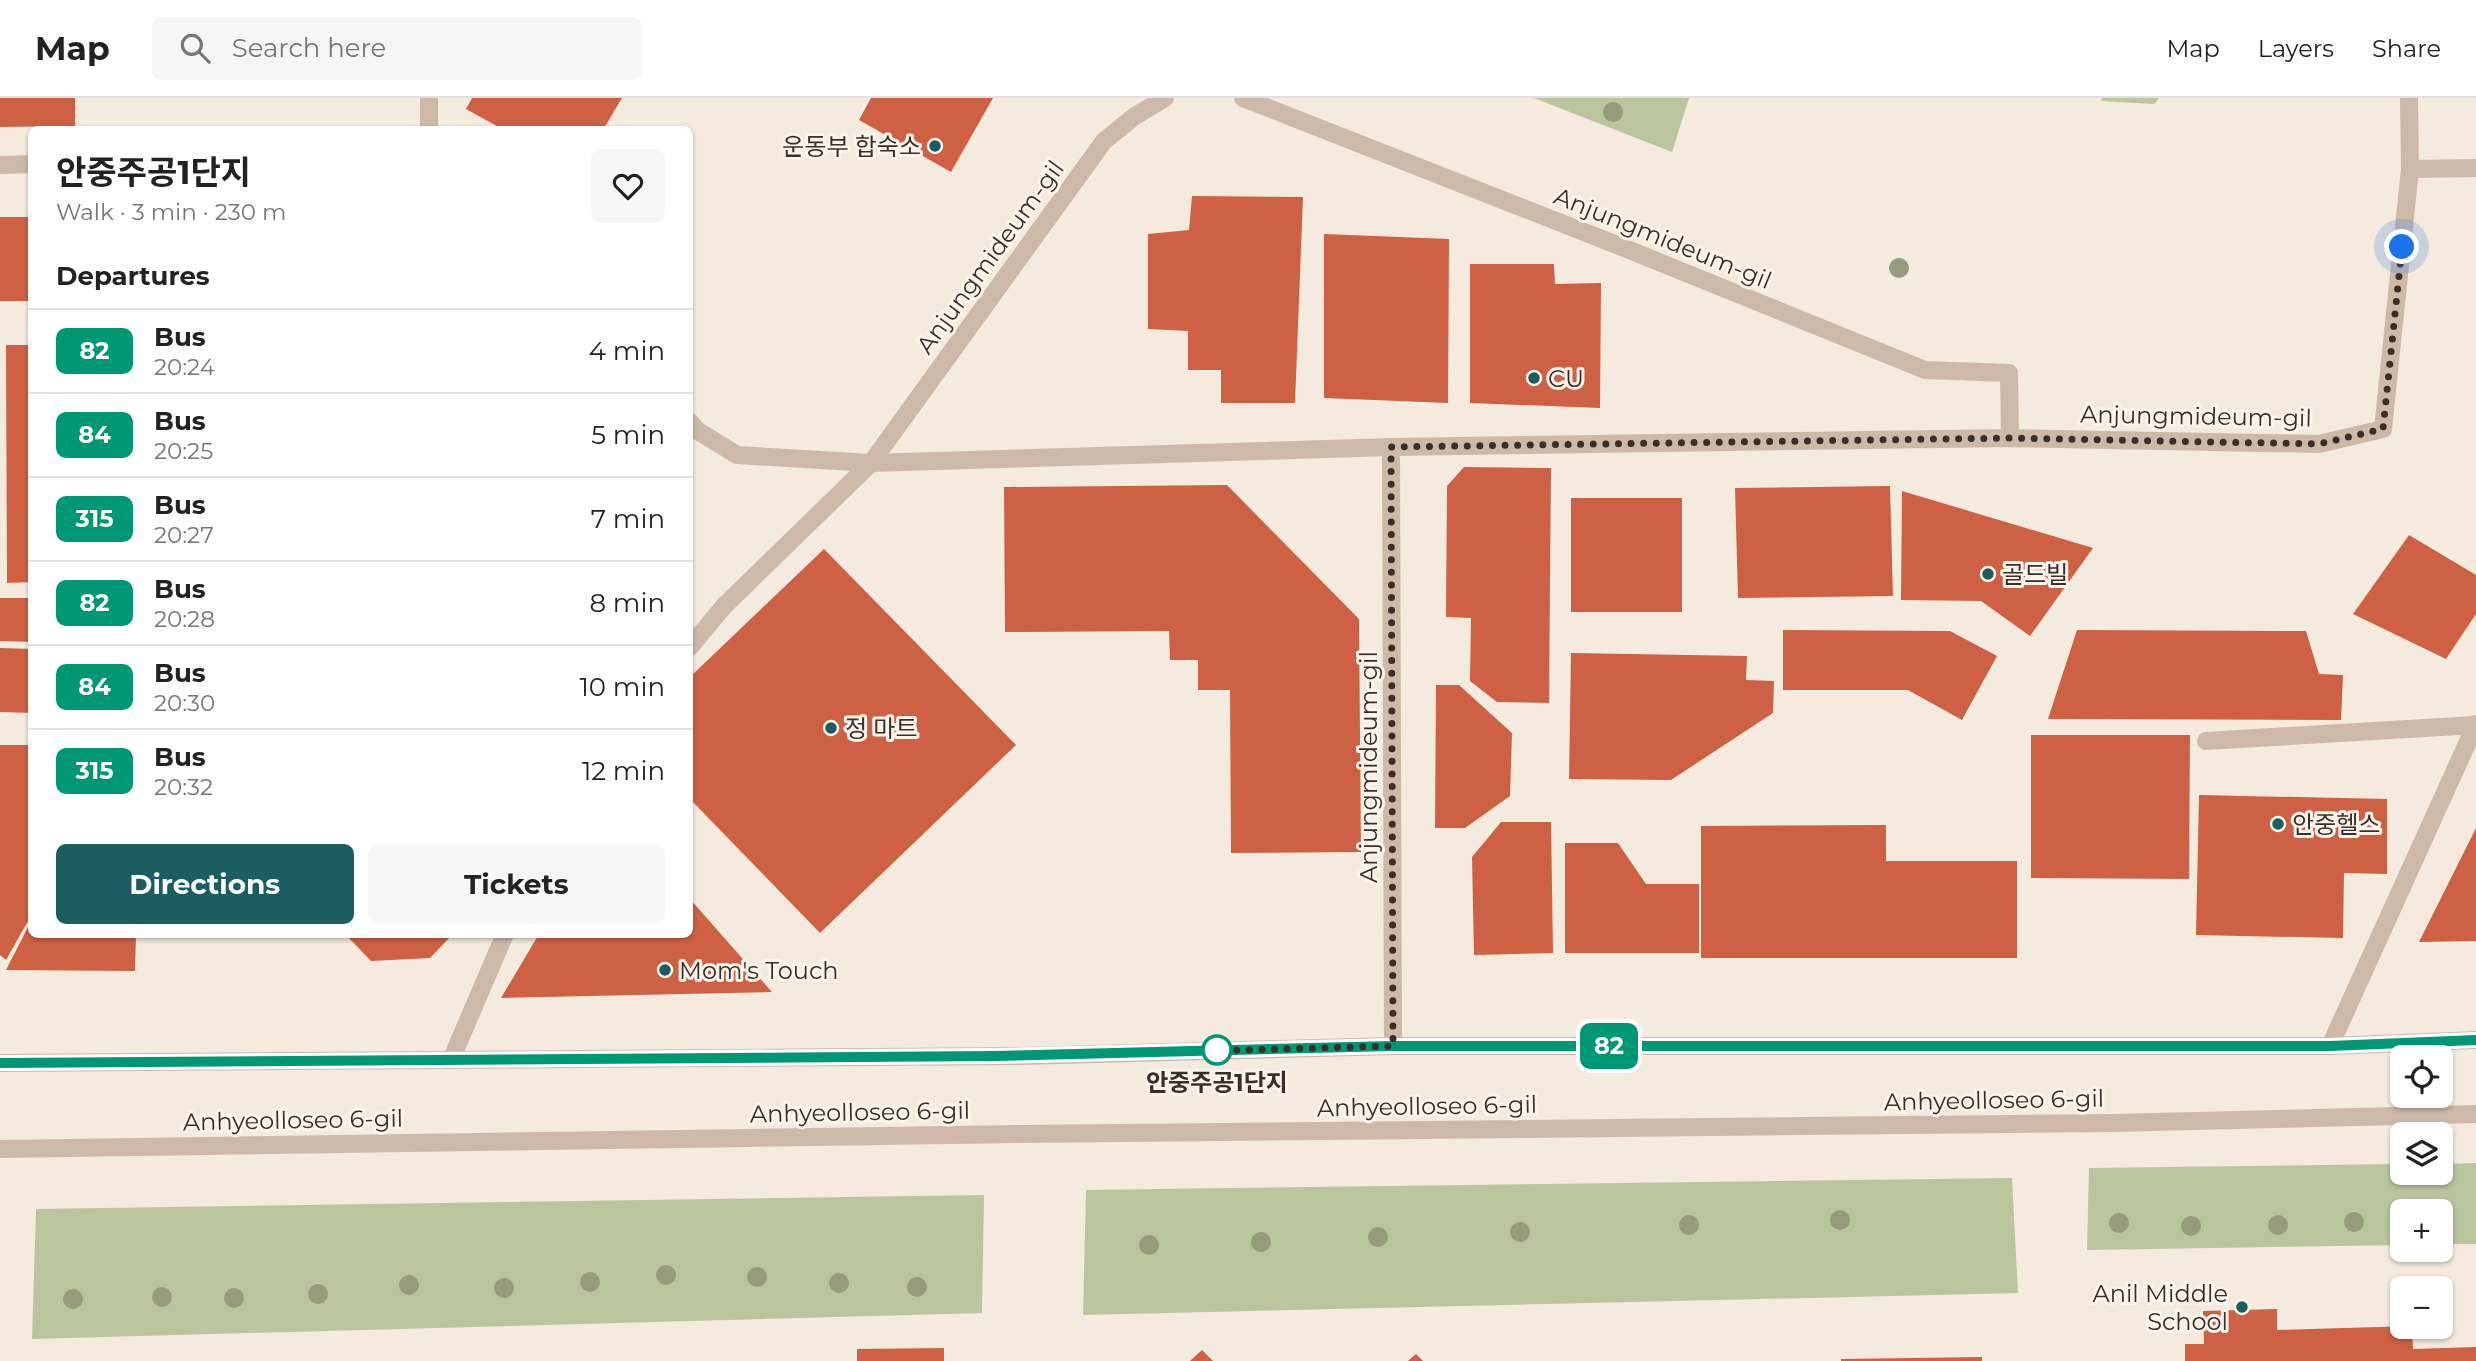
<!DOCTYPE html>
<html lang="en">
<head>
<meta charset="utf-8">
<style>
  body { margin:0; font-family:Montserrat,"Noto Sans KR",sans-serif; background:#f6f6f6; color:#222; height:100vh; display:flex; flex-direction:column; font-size:26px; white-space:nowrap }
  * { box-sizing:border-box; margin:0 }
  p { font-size:23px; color:#767676 }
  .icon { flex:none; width:38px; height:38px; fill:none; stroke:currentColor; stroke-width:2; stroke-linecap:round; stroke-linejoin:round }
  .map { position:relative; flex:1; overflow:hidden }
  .details { position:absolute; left:28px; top:28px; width:665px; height:812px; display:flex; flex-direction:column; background:#fff; border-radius:10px; box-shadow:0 2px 5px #0004 }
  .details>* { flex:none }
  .badge { padding:0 14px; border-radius:10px; font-size:24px; line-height:46px }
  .tools { position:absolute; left:2390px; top:947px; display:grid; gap:14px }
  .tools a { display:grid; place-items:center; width:63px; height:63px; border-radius:10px; background:#fff; box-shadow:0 2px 5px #0004; font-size:35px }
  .you { position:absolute; width:35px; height:35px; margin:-18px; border:5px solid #fff; border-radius:50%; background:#1a73e8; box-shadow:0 0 0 10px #1a73e833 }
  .map>.badge { position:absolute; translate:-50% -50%; box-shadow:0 0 0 4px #fff }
  h2 { padding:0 28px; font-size:26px; line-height:63px }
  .round { display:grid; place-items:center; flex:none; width:74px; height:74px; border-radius:10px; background:#f6f6f6 }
  .head { display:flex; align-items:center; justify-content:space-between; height:119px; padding:0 28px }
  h1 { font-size:33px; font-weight:700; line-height:52px }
  .primary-button { display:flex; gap:14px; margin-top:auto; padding:14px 28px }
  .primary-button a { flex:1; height:80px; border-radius:10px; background:#1b5d60; color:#fff; font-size:28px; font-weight:700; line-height:80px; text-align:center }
  .primary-button a+a { background:#f6f6f6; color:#222 }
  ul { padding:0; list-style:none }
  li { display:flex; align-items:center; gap:21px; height:84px; padding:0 28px; border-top:2px solid #e0e0e0 }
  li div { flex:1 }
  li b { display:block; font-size:26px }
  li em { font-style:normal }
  li .badge { min-width:77px; font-weight:700; text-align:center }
  header { display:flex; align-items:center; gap:42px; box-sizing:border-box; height:98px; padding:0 35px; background:#fff; border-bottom:2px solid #e0e0e0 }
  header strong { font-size:33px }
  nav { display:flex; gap:38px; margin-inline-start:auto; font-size:24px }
  .search { width:490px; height:63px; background:#f6f6f6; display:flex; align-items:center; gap:18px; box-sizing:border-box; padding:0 24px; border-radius:10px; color:#767676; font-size:26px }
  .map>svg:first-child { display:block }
</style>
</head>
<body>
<header>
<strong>Map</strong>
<div class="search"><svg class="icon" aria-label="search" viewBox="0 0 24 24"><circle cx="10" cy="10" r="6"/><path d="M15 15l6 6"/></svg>Search here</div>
<nav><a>Map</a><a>Layers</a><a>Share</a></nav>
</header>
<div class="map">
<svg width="2476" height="1263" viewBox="0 0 2476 1263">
  <rect width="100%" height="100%" fill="#f4eade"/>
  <g fill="#b9c59d">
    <polygon points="1534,0 1689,0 1672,54"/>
    <polygon points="2102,0 2159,0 2154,6 2101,3"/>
    <polygon points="2476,1065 2476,1146 2441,1146 2441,1113 2403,1113 2403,1147 2087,1152 2089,1070 2403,1066 2403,1074 2441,1074 2441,1066"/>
    <polygon points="2012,1080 2018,1195 1083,1217 1086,1092"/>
    <polygon points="984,1097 982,1215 32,1241 36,1111"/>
  </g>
  <g fill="#ce6143">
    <polygon points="0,0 75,0 75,28 0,29"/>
    <polygon points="472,0 622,0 603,32 504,32 466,11"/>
    <polygon points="871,0 993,0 951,74 859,22"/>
    <polygon points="1192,98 1303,99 1295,305 1221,305 1221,272 1188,272 1188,233 1148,231 1148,136 1189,132"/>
    <rect x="0" y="119" width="32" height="84"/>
    <polygon points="1324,136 1449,141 1448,305 1324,300"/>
    <polygon points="1470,166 1554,166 1555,186 1601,185 1600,310 1470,305"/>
    <polygon points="6,247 32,247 32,484 7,485"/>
    <polygon points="1464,369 1551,370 1549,605 1497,604 1470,583 1471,520 1446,519 1447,388"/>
    <polygon points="1227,387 1359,521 1361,754 1231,755 1230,592 1198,592 1198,562 1170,562 1169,533 1005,534 1004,389"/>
    <polygon points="1890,388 1893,498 1738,500 1735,390"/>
    <polygon points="1902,393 2093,450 2030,538 1981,503 1901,502"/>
    <rect x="1571" y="400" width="111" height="114"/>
    <polygon points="2409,437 2476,477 2476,516 2446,561 2353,516"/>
    <polygon points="824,451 1016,647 820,835 690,701 690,579"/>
    <polygon points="0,500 32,500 32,544 0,543"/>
    <polygon points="1783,532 1950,533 1997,558 1962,622 1908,592 1783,592"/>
    <polygon points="2077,532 2306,533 2319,576 2343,577 2341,622 2048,621"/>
    <polygon points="0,550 32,551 32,615 0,614"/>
    <polygon points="1571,555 1747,558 1746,582 1774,583 1773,615 1671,682 1569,681"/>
    <polygon points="1436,587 1459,587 1512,635 1510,698 1465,730 1435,730"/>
    <polygon points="2031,637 2190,637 2189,781 2031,780"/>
    <polygon points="0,647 32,647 32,816 6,862 0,857"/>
    <polygon points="2199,697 2387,701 2387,776 2344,775 2343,840 2196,837"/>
    <polygon points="1501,724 1551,724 1553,855 1474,857 1472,759"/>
    <polygon points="1886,727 1886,763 2017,763 2017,860 1701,860 1701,728"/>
    <polygon points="2476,730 2476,843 2419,844"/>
    <polygon points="1565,745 1618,745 1646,786 1699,786 1699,855 1565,855"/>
    <polygon points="690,801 772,894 501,900 539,836 690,836"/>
    <polygon points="28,829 32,829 32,836 136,836 135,873 6,872"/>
    <polygon points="345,836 453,836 430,860 371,863"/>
    <polygon points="2277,1211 2277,1232 2412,1228 2413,1251 2476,1249 2476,1263 2185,1263 2185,1246 2204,1246 2203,1213"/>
    <polygon points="944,1250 944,1263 857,1263 857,1251"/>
    <polygon points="1202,1252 1213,1263 1190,1263"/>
    <polygon points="1416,1256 1423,1263 1408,1263"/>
    <polygon points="1982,1259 1982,1263 1841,1263 1841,1261"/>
  </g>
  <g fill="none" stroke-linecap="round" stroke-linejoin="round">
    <g stroke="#ceb9a9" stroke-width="18">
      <polyline points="1243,0 1617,147 1925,272 2009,275 2010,340"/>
      <polyline points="1391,349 1393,948"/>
      <polyline points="690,549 724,508 871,365 1104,43 1135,18 1165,0"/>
      <polyline points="2206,643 2475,627"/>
      <polyline points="2330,948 2476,626"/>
      <polyline points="451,962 505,836"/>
    </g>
    <g stroke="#ceb9a9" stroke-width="18">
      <polyline points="429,32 429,0"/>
      <polyline points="0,67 32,66"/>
      <polyline points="2410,71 2476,70"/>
      <polyline points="690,324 698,333 737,357 871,365 1391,349 2010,340 2319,346 2383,331 2410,71 2409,0"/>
    </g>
    <g stroke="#ceb9a9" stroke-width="18">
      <polyline points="0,965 1022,958 1393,948 2330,948 2476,942"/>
      <polyline points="0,1051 1023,1036 2112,1025 2476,1016"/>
    </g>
  </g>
  <g fill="#969b7c">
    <circle cx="1613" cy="14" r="10"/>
    <circle cx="1899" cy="170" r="10"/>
    <circle cx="1840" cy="1122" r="10"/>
    <circle cx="2354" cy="1124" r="10"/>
    <circle cx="2119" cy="1125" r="10"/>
    <circle cx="1689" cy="1127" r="10"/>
    <circle cx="2278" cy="1127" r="10"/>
    <circle cx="2191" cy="1128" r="10"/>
    <circle cx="1520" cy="1134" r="10"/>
    <circle cx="1378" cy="1139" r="10"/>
    <circle cx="1261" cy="1144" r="10"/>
    <circle cx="1149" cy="1147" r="10"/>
    <circle cx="666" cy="1177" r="10"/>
    <circle cx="757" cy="1179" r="10"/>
    <circle cx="590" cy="1184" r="10"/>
    <circle cx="839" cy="1185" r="10"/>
    <circle cx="409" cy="1187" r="10"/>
    <circle cx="917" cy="1189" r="10"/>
    <circle cx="504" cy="1190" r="10"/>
    <circle cx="318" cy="1196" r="10"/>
    <circle cx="162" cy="1199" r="10"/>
    <circle cx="234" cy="1200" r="10"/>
    <circle cx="73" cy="1201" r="10"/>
  </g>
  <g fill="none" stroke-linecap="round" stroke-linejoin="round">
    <defs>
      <polyline id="line" points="0,965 995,958 1393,948 2330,948 2476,942"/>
    </defs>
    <use href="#line" stroke="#fff" stroke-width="16"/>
    <use href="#line" stroke="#009775" stroke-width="10"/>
    <polyline stroke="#3b2e29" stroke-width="7" stroke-dasharray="0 12.6" points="1217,952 1208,953 1393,948 1391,349 2010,340 2319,346 2383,331 2402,149"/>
  </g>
  <g fill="#1b5d60" stroke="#fbf4ec" stroke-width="2.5">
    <circle cx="935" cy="48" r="7"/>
    <circle cx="1534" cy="280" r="7"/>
    <circle cx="1988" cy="476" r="7"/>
    <circle cx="831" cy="630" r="7"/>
    <circle cx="2278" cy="726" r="7"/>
    <circle cx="665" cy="872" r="7"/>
    <circle cx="2242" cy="1209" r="7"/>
  </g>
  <circle fill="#fff" stroke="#009775" stroke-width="3.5" cx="1217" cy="952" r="14"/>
  <g text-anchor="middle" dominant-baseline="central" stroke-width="6" stroke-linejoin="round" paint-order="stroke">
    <g font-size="24" fill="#3b2e29" stroke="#fbf4ec" text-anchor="start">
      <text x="921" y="48" text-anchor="end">운동부 합숙소</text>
      <text x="1548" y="280">CU</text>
      <text x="2002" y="476">골드빌</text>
      <text x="845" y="630">정 마트</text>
      <text x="2292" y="726">안중헬스</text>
      <text x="679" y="872">Mom's Touch</text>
      <text x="2228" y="1195" text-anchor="end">Anil Middle<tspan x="2228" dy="28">School</tspan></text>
    </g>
    <g font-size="24" fill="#3b2e29" stroke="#fbf4ec">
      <text transform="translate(1663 140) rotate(22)">Anjungmideum-gil</text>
      <text transform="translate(990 159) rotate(-54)">Anjungmideum-gil</text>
      <text transform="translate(2196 318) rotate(1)">Anjungmideum-gil</text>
      <text transform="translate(1368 669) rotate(-90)">Anjungmideum-gil</text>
      <text transform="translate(1994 1002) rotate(-1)">Anhyeolloseo 6-gil</text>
      <text transform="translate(1427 1008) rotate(-1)">Anhyeolloseo 6-gil</text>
      <text transform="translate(860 1014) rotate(-1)">Anhyeolloseo 6-gil</text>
      <text transform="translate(293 1022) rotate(-1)">Anhyeolloseo 6-gil</text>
    </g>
    <g font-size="24" font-weight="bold" fill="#3b2e29" stroke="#fbf4ec">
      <text x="1217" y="984">안중주공1단지</text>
    </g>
  </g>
</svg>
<div class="tools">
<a><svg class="icon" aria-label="locate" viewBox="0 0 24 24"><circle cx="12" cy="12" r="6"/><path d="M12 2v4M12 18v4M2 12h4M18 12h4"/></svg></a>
<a><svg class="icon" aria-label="layers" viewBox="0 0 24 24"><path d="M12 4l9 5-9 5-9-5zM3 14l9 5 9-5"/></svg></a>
<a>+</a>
<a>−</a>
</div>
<div class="you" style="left:2402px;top:149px"></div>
<b class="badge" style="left:1609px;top:948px;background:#009775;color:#fff">82</b>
<section class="details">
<div class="head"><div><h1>안중주공1단지</h1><p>Walk · 3 min · 230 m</p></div><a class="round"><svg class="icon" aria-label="heart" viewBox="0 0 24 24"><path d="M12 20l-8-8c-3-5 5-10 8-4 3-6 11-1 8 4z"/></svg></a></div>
<h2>Departures</h2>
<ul>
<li><span class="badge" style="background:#009775;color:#fff">82</span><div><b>Bus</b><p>20:24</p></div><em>4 min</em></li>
<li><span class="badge" style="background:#009775;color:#fff">84</span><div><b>Bus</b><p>20:25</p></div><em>5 min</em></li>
<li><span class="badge" style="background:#009775;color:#fff">315</span><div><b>Bus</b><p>20:27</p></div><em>7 min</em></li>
<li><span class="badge" style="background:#009775;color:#fff">82</span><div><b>Bus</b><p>20:28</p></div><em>8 min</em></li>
<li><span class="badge" style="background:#009775;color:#fff">84</span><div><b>Bus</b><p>20:30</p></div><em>10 min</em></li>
<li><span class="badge" style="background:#009775;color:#fff">315</span><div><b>Bus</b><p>20:32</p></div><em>12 min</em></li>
</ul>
<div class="primary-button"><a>Directions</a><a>Tickets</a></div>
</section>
</div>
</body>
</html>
